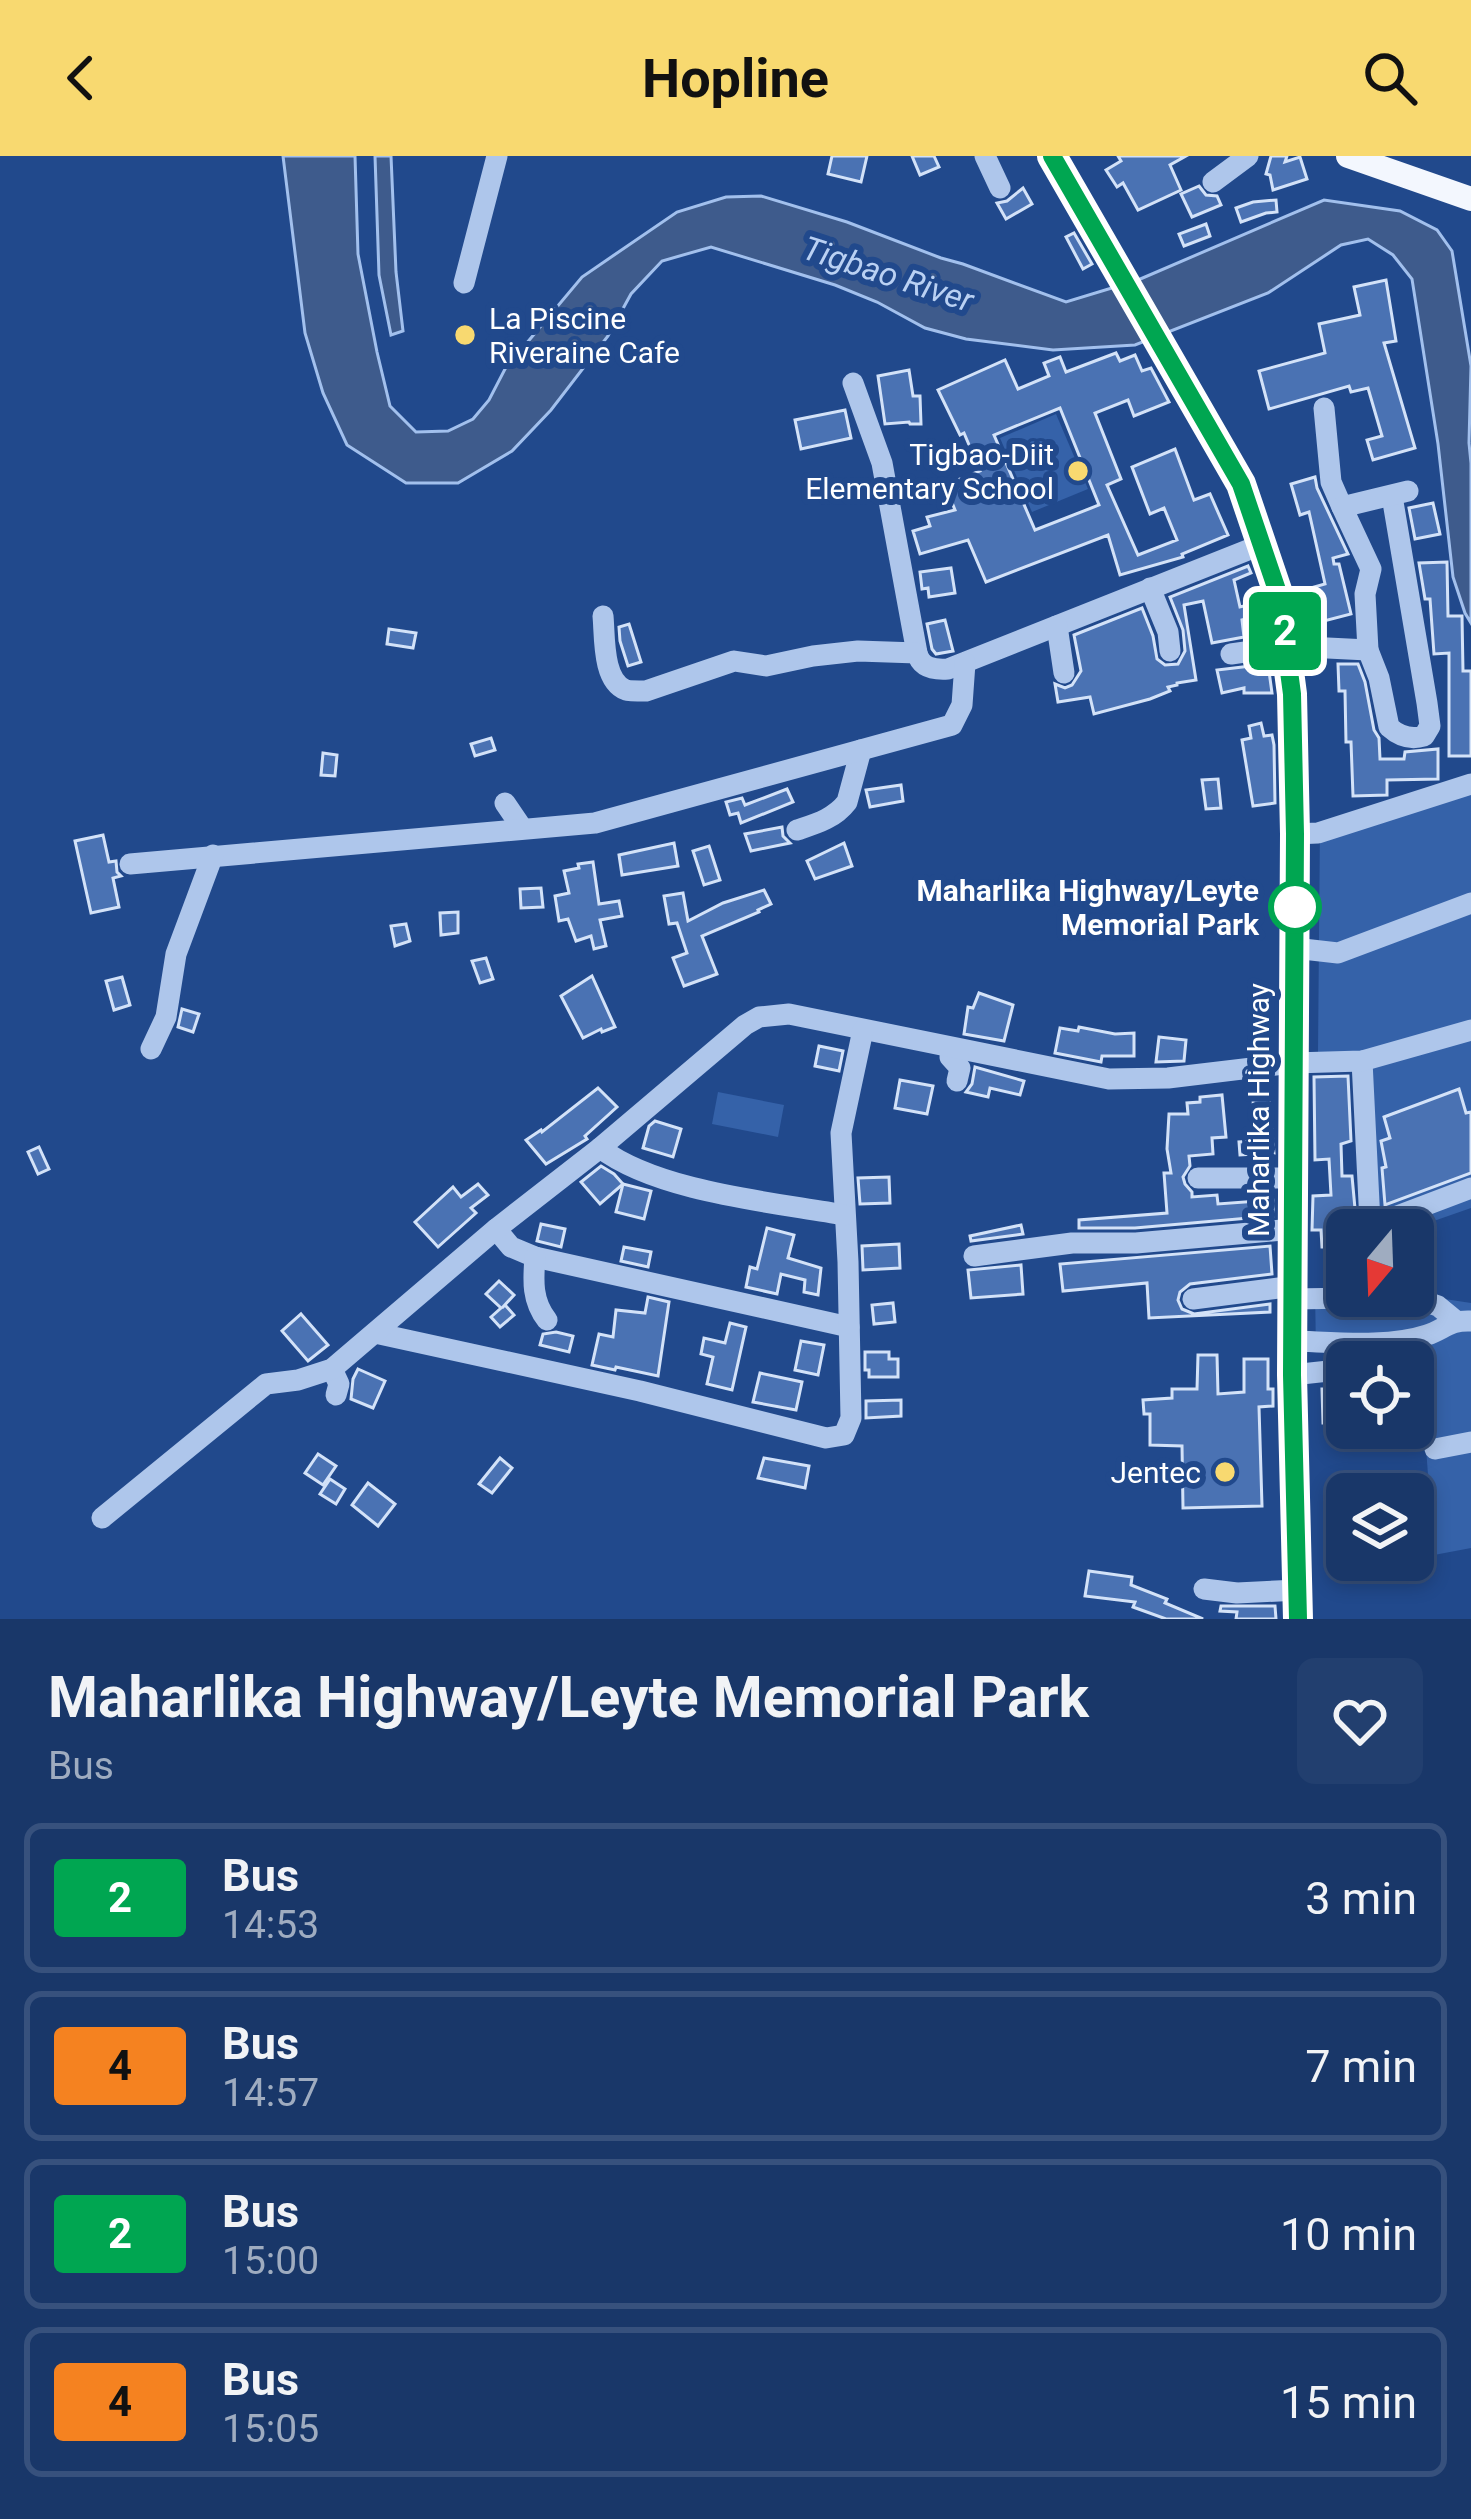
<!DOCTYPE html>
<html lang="en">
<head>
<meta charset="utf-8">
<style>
  body { margin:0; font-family:Roboto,sans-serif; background:#223f6f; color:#f1f3f6; height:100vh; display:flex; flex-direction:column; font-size:45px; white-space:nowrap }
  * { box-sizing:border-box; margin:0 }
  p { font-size:39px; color:#9facc0 }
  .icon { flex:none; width:66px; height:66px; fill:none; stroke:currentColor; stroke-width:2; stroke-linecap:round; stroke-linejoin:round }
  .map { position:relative; height:1463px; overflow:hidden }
  .side { display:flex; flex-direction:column; background:#193769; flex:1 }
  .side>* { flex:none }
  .badge { padding:0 24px; border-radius:9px; font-size:42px; line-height:78px }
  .needle { width:78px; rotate:199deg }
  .fabs { position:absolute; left:1326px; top:1053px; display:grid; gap:24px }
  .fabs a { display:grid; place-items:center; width:108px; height:108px; border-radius:18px; background:#193769; box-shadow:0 6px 18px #0003,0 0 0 3px #37517d; font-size:60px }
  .map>.badge { position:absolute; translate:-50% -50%; box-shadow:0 0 0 6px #fff }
  .round { display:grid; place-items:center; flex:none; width:126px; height:126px; border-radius:18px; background:#223f6f }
  .overview { display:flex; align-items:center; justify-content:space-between; height:204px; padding:0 48px }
  h1 { font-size:57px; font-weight:700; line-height:90px }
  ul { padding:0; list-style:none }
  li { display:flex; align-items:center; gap:36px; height:150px; margin:0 24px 18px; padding:0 24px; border:6px solid #37517d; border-radius:18px }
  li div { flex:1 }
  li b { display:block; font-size:45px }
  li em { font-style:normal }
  li .badge { min-width:132px; font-weight:700; text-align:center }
  header { display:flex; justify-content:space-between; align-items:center; height:156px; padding:0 48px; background:#f8d970; color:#111; font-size:54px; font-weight:700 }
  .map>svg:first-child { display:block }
</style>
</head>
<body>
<header><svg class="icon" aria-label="back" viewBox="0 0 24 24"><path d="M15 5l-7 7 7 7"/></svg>Hopline<svg class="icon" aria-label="search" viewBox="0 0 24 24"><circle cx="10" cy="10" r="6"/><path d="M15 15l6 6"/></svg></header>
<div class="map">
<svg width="1471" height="1463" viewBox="0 0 1471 1463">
  <rect width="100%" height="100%" fill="#21498c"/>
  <g fill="#3562a9">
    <polygon points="1056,258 1088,333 1032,356 1000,282"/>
    <polygon points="1471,626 1471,1052 1408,1074 1372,1074 1363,909 1318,896 1320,670"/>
    <polygon points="718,936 784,949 778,981 712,968"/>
    <polygon points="1315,1135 1425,1140 1471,1147 1471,1392 1434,1399 1424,1265 1413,1225 1413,1206 1408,1206 1405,1200 1316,1195"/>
  </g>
  <g fill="#3e5b8c" stroke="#a2c0ed" stroke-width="3">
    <polygon points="283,0 355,0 358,98 377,196 390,250 416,276 448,275 473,263 489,244 505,213 582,121 677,56 726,41 761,40 847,66 941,102 963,108 1066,146 1138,124 1324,44 1400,55 1437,74 1452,95 1471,210 1469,287 1471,307 1471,467 1465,457 1453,421 1438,288 1412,123 1393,99 1368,83 1341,89 1268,137 1135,189 1053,194 966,183 925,172 877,146 835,129 711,91 662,105 631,138 608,180 551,254 512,295 458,327 406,327 347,289 323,237 305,177"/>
    <polygon points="375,0 391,0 396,116 403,175 391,179 379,119"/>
  </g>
  <g fill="#4a72b3" stroke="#d3e2f8" stroke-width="3" fill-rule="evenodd">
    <polygon points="832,0 867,0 861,26 828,18"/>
    <polygon points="912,0 934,0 939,11 920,19"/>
    <polygon points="1118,0 1186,0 1170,9 1181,34 1138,54 1123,27 1117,31 1106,14 1121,5"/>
    <polygon points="1271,0 1287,0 1285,6 1300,1 1307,23 1273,34 1270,19 1266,18"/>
    <polygon points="1199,30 1206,39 1217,40 1221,49 1192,61 1181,38"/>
    <polygon points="1023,32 1032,48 1006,63 997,47 1007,45"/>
    <polygon points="1276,44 1277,56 1266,57 1241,66 1236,52 1253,46"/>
    <polygon points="1206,68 1210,80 1184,90 1179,78"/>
    <polygon points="1074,77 1092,108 1083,113 1066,81"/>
    <polygon points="1386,124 1396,185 1384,187 1415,292 1373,304 1367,284 1382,280 1368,232 1351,236 1349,230 1269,253 1259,215 1325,197 1319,168 1360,159 1354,131"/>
    <path d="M1116 197 1120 205 1135 199 1142 215 1151 212 1169 246 1134 260 1128 244 1095 257 1121 323 1107 329 1138 399 1177 384 1164 352 1150 358 1132 311 1175 293 1194 344 1210 338 1228 379 1182 398 1183 401 1120 419 1108 379 986 426 968 384 920 398 913 375 930 370 927 361 955 354 945 329 980 315 964 277 960 279 938 234 1005 204 1018 233 1049 220 1044 207 1060 201 1066 216ZM1060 252 1099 349 1035 374 994 279Z"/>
    <polygon points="909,214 913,240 920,240 921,268 910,268 909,266 885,268 878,220"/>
    <polygon points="845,254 851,282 801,293 795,264"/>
    <polygon points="1315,321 1317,332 1348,398 1333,402 1334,408 1339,408 1351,458 1324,465 1314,431 1325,428 1309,356 1300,359 1291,328"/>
    <polygon points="1433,347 1440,378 1415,383 1409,352"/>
    <polygon points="1447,406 1448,460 1462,460 1463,515 1471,515 1471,600 1449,600 1449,497 1434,498 1430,443 1425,443 1419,407"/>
    <polygon points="1248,410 1251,417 1234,424 1240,451 1260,446 1262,459 1242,464 1244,481 1212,487 1203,445 1184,449 1196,524 1177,527 1177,529 1168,531 1170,535 1150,543 1094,558 1090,541 1058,546 1055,528 1065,532 1072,529 1081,515 1074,479 1142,452 1153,480 1157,503 1165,509 1178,508 1185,495 1183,474 1170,441"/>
    <polygon points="951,412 955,437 929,441 928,432 922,433 920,416"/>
    <polygon points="945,464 953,495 936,498 932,493 927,468"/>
    <polygon points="629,468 641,506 628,510 620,485 619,471"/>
    <polygon points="389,473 416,477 413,492 387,488"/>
    <polygon points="1268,508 1272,537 1244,537 1244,532 1222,537 1217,514"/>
    <polygon points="1338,508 1358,508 1365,526 1374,574 1379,582 1380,603 1404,603 1405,596 1438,593 1438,623 1387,624 1387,639 1353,640 1351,586 1346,586 1345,535 1339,535"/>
    <polygon points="1261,567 1264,580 1272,579 1274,589 1275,647 1253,650 1242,584 1251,582 1249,570"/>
    <polygon points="491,582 495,594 475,600 471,588"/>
    <polygon points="323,597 337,599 335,620 321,619"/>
    <polygon points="1218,623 1221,652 1206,653 1202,624"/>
    <polygon points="901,629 903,645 870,651 866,634"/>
    <polygon points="787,633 793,646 741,667 738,657 730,659 726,646 742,642 745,649"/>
    <polygon points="782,671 783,680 790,687 751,695 745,678"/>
    <polygon points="103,679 109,706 116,705 117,716 121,720 113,722 119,751 91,757 75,685"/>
    <polygon points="674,687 678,710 622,719 619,699"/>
    <polygon points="844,687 852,710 815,723 807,705"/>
    <polygon points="709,690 720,724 704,729 693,695"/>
    <polygon points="593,706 599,748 619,745 622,760 600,764 606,790 594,793 591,780 576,785 568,763 559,765 555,740 569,737 564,715 579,712 578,708"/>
    <polygon points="541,732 543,751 521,752 520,733"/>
    <polygon points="764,734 771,748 758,754 759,756 702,780 717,818 684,830 673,802 687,797 677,767 669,768 664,740 683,737 688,765 723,747"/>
    <polygon points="458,756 458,777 441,779 440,757"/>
    <polygon points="406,768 410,785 395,790 391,770"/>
    <polygon points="486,802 493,823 480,827 472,805"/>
    <polygon points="592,820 615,871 602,876 601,873 583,882 561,840"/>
    <polygon points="122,821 130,849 114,854 106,825"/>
    <polygon points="979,837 1013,849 1004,885 964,878 968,851 973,852"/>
    <polygon points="182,853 199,858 193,876 178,871"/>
    <polygon points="1079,871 1115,878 1134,877 1134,900 1102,900 1101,906 1055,897 1060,872 1078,875"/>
    <polygon points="1159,881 1186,884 1184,905 1156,906"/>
    <polygon points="819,890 843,895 839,915 815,910"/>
    <polygon points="975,911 1024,925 1020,939 990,932 988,941 966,936 972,928"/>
    <polygon points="1348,920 1351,985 1341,988 1342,1020 1352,1020 1357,1074 1347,1074 1347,1116 1327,1116 1326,1091 1322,1091 1321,1074 1312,1074 1313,1040 1331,1039 1329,1003 1315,1004 1314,921"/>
    <polygon points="900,924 933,930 927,958 895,952"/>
    <polygon points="598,932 617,951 585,980 587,983 546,1008 526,984 541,974 542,976"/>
    <polygon points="1459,933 1466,957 1471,956 1471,1017 1385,1049 1382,1012 1386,1011 1381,985 1390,982 1384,961"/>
    <polygon points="1222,939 1226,981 1212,982 1213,998 1189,1000 1190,1010 1183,1021 1185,1028 1192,1036 1192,1041 1217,1039 1218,1048 1273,1044 1273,1060 1135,1072 1079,1072 1079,1064 1167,1057 1164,1017 1171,1017 1167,993 1169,958 1188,958 1187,947 1200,946 1200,941"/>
    <polygon points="1269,943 1274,997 1240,999 1239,986 1256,985 1253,944"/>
    <polygon points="655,965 681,973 673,1001 643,992 649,970"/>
    <polygon points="39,991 49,1013 38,1018 28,996"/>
    <polygon points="601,1010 614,1018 623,1028 600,1048 581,1026"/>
    <polygon points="889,1021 890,1047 860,1048 858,1022"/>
    <polygon points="478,1028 488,1039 471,1052 476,1057 438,1091 415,1066 453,1031 461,1041"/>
    <polygon points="623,1028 651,1035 644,1063 616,1056"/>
    <polygon points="541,1068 565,1073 561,1091 537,1085"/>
    <polygon points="1021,1069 1023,1078 971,1085 970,1080"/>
    <polygon points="767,1072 794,1079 788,1102 821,1112 818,1139 804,1136 805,1124 781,1118 777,1138 746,1131 750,1111 757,1113"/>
    <polygon points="899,1088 900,1112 863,1114 862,1090"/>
    <polygon points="1270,1090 1272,1118 1190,1128 1180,1136 1178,1144 1182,1153 1194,1158 1270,1148 1270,1156 1149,1162 1147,1127 1063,1135 1060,1108"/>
    <polygon points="624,1091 651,1096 648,1111 621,1105"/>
    <polygon points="1021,1109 1023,1138 971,1142 968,1114"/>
    <polygon points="499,1125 514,1139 502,1152 505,1149 514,1159 500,1171 491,1161 501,1152 486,1138"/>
    <polygon points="648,1141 669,1146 658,1220 616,1211 615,1214 592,1209 599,1178 613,1181 616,1154 645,1157"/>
    <polygon points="893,1147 895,1166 874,1168 872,1149"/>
    <polygon points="301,1158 328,1189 308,1205 282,1175"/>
    <polygon points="730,1167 746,1171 732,1234 707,1228 713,1201 701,1198 704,1182 725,1187"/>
    <polygon points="556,1176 573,1180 569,1196 540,1189 543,1178"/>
    <polygon points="801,1185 824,1189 818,1219 795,1214"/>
    <polygon points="865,1196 889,1196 889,1203 898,1203 898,1221 869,1221 869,1214 865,1214"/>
    <polygon points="1198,1199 1217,1199 1218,1238 1244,1236 1244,1203 1268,1203 1268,1233 1273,1233 1273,1250 1259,1251 1262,1350 1183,1352 1182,1290 1150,1289 1150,1258 1144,1258 1143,1244 1172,1242 1172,1233 1197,1233"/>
    <polygon points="358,1213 385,1225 373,1252 351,1243 353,1223"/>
    <polygon points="760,1217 802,1226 796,1254 753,1246"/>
    <polygon points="1322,1233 1344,1234 1343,1267 1323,1267"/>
    <polygon points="901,1244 901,1260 866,1262 866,1245"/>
    <polygon points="318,1298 336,1310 323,1329 305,1317"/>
    <polygon points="500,1302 512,1312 492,1337 479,1328"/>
    <polygon points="764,1302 809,1310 805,1332 758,1322"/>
    <polygon points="330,1323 345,1333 336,1348 320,1338"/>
    <polygon points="368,1327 395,1348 378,1370 352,1349"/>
    <polygon points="1089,1415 1132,1421 1131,1429 1167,1443 1165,1447 1203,1463 1166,1463 1133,1451 1135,1446 1085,1440"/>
    <polygon points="1221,1450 1275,1450 1276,1463 1236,1463 1237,1456 1220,1455"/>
  </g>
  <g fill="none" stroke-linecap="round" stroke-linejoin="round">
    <g stroke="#aec6eb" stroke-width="21">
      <polyline points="985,0 1000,32"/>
      <polyline points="1213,26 1248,0"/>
      <polyline points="464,127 497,0"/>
      <path d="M853 227 882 307 917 497C921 512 934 514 948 513L1263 388"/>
      <polyline points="1324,252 1331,326 1342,351"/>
      <polyline points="1150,432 1168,476 1170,495"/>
      <path d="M603 460C605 480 602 525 626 534 629 535 643 535 646 535L734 505 766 510 813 500 858 495 917 497"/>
      <polyline points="1057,470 1064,517"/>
      <path d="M1368 494 1379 522 1389 571C1399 580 1411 584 1424 580L1430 570 1427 547 1392 340"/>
      <polyline points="1231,498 1287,490 1368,494 1365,438 1371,413 1342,351 1408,335"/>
      <polyline points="505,647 522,672"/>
      <path d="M797 674C815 668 834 663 847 646L861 594"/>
      <polyline points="1295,678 1318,677 1471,628"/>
      <polyline points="130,708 595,667 952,569 962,549 965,507"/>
      <polyline points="1294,792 1338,797 1471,747"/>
      <polyline points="951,892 950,901 960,912 957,925"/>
      <polyline points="151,893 166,861 176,798 213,699"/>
      <polyline points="1362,905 1370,1067 1376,1068 1471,1032"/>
      <polyline points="600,992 745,869 759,861 789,858 1109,923 1168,922 1293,907 1362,905 1471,874"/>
      <polyline points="1198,1022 1295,1022"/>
      <polyline points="496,1073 511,1091 535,1101 849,1171"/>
      <polyline points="974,1100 1072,1087 1136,1087 1294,1073"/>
      <path d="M535 1101C533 1125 532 1145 547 1164"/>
      <polyline points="1193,1143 1294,1130"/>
      <polyline points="1293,1143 1412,1141 1438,1150 1455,1164"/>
      <polyline points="375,1177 640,1235 826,1282 844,1279 851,1262 848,1106 841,977 863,874"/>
      <path d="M1292 1185C1333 1186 1388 1192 1427 1179 1445 1173 1449 1164 1471 1165"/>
      <polyline points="332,1213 339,1228 336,1239"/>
      <polyline points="1292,1219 1347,1213"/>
      <polyline points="1435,1293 1471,1286"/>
      <path d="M102 1362 266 1228 298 1224 332 1213 496 1073 600 992C658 1036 772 1046 844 1059"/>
      <polyline points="1204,1433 1237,1437 1298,1434"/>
    </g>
    <polyline stroke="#f3f7fe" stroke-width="24" points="1348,0 1471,43"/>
    <polyline stroke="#fff" stroke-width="30" points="1052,0 1241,328 1279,440 1292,538 1295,678 1292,1219 1298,1463"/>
  </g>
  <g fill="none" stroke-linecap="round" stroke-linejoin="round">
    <defs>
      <polyline id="line" points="1052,0 1241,328 1279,440 1292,538 1295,678 1292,1219 1298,1463"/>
    </defs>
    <use href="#line" stroke="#fff" stroke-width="27"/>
    <use href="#line" stroke="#00a651" stroke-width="18"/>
  </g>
  <g fill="#f8d970" stroke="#21498c" stroke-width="4.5">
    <circle cx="465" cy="179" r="12"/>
    <circle cx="1078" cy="315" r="12"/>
    <circle cx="1225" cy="1316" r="12"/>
  </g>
  <circle fill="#fff" stroke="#00a651" stroke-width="6" cx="1295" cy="751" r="24"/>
  <g text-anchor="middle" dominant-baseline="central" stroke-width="12" stroke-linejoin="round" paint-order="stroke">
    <g font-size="30" fill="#fff" stroke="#21498c" text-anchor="end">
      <text x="489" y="162" text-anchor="start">La Piscine<tspan x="489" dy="34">Riveraine Cafe</tspan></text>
      <text x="1054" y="298">Tigbao-Diit<tspan x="1054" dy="34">Elementary School</tspan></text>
      <text x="1201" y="1316">Jentec</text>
    </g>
    <g font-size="30" font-weight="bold" fill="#fff" stroke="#21498c" text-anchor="end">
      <text x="1259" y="734">Maharlika Highway/Leyte<tspan x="1259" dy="34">Memorial Park</tspan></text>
    </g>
    <g font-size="30" fill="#fff" stroke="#21498c">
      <text transform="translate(1258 954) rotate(-90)">Maharlika Highway</text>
    </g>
    <g font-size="33" font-style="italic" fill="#bad1f3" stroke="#21498c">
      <text transform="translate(888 118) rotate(18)">Tigbao River</text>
    </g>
  </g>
</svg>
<div class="fabs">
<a><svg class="needle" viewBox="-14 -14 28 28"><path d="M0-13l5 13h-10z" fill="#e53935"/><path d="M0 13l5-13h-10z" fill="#9facc0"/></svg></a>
<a><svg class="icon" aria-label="locate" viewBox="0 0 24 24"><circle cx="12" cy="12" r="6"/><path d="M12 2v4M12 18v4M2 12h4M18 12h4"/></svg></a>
<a><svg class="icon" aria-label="layers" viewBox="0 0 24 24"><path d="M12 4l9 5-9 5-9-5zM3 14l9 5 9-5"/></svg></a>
</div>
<b class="badge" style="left:1285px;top:475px;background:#00a651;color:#fff">2</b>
</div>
<section class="side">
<div class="overview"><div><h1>Maharlika Highway/Leyte Memorial Park</h1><p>Bus</p></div><a class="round"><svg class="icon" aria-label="heart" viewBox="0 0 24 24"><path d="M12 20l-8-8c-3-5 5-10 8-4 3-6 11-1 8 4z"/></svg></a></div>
<ul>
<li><span class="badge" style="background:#00a651;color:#fff">2</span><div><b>Bus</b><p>14:53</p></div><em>3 min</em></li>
<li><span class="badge" style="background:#f58220;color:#111">4</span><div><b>Bus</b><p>14:57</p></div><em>7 min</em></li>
<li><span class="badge" style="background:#00a651;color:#fff">2</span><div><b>Bus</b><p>15:00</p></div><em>10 min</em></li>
<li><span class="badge" style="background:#f58220;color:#111">4</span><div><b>Bus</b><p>15:05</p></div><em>15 min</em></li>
</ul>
</section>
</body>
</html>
